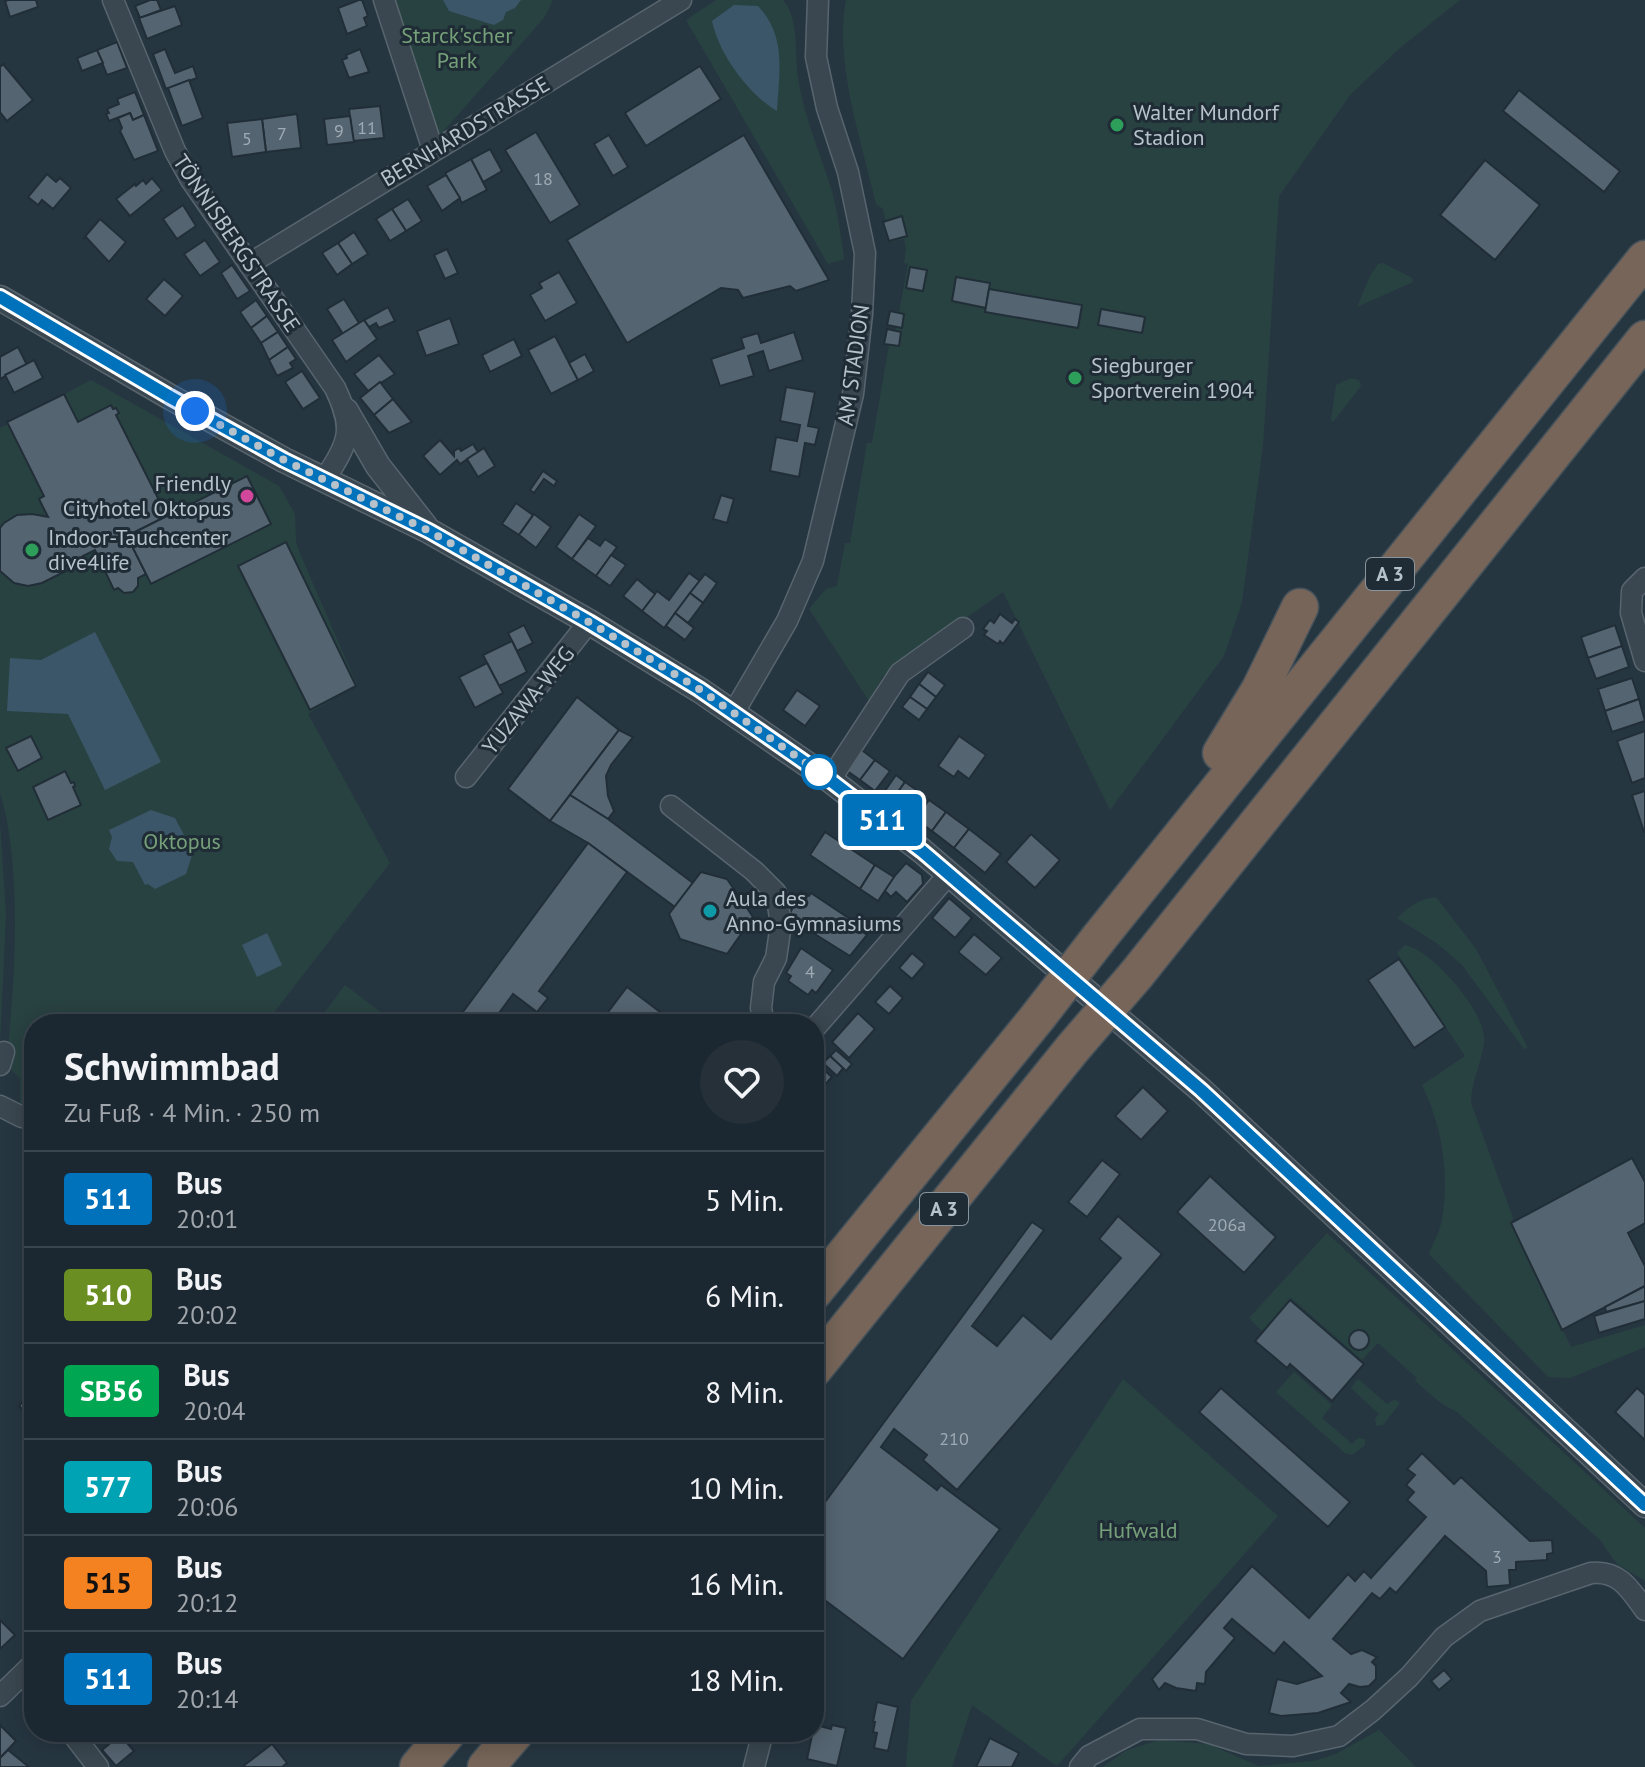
<!DOCTYPE html>
<html lang="de">
<head>
<meta charset="utf-8">
<style>
  body { margin:0; font-family:"PT Sans",sans-serif; background:#253039; color:#f1f3f6; height:100vh; display:flex; flex-direction:column; font-size:30px; white-space:nowrap }
  * { box-sizing:border-box; margin:0 }
  p { font-size:26px; color:#a0a6ab }
  .icon { flex:none; width:44px; height:44px; fill:none; stroke:currentColor; stroke-width:2; stroke-linecap:round; stroke-linejoin:round }
  .map { position:relative; flex:1; overflow:hidden }
  .details { position:absolute; left:24px; top:1014px; width:800px; height:728px; display:flex; flex-direction:column; background:#1c2831; border-radius:32px; box-shadow:0 4px 20px #0003,0 0 0 2px #3a444d }
  .details>* { flex:none }
  .badge { padding:0 16px; border-radius:6px; font-size:28px; line-height:52px }
  .you { position:absolute; width:40px; height:40px; margin:-20px; border:6px solid #fff; border-radius:50%; background:#1a73e8; box-shadow:0 0 0 12px #1a73e833 }
  .map>.badge { position:absolute; translate:-50% -50%; box-shadow:0 0 0 4px #fff }
  .round { display:grid; place-items:center; flex:none; width:84px; height:84px; border-radius:42px; background:#253039 }
  .head { display:flex; align-items:center; justify-content:space-between; height:136px; padding:0 40px }
  h1 { font-size:38px; font-weight:700; line-height:60px }
  ul { padding:0; list-style:none }
  li { display:flex; align-items:center; gap:24px; height:96px; padding:0 40px; border-top:2px solid #3a444d }
  li div { flex:1 }
  li b { display:block; font-size:30px }
  li em { font-style:normal }
  li .badge { min-width:88px; font-weight:700; text-align:center }
  .map>svg:first-child { display:block }
</style>
</head>
<body>
<div class="map">
<svg width="1645" height="1767" viewBox="0 0 1645 1767">
  <rect width="100%" height="100%" fill="#263641"/>
  <g fill="#284241">
    <polygon points="394,0 553,0 544,18 438,137"/>
    <path d="M716 0H783C800 19 794 55 798 78 804 118 821 154 832 192 838 214 841 236 844 259L828 264 686 20Z"/>
    <path d="M846 0H1460L1400 48 1351 94 1279 196 1263 446 1242 602 1224 656 1110 810 1003 592 883 676 869 701 809 609 826 589 837 586 845 543H850L867 443H872L889 345H893L908 264 904 263 906 249 904 239 891 242 883 209 876 204C862 142 834 63 846 0Z"/>
    <polygon points="1383,263 1412,278 1413,282 1357,307 1370,276 1378,264"/>
    <polygon points="1351,378 1359,380 1361,386 1333,422 1331,420 1336,385"/>
    <path d="M91 380 279 486 295 514 296 542 301 556 357 685 308 714 390 863 265 1024H34V1111L20 1103V1079L6 1064C15 989 23 865 0 793V428Z"/>
    <polygon points="0,823 6,914 0,1046"/>
    <path d="M1436 897 1476 949 1528 1048 1524 1049 1462 965 1438 944 1397 918C1410 906 1419 899 1436 897Z"/>
    <path d="M1405 945C1433 951 1487 1013 1484 1042 1482 1063 1471 1081 1471 1103L1513 1218 1511 1223 1571 1347 1645 1325V1347L1570 1378 1548 1377 1429 1254C1433 1243 1440 1231 1442 1219 1450 1174 1442 1126 1422 1085L1465 1056 1397 953Z"/>
    <polygon points="345,985 396,1024 316,1024"/>
    <polygon points="1327,1233 1645,1528 1645,1581 1617,1564 1600,1540 1457,1412 1442,1404 1415,1381 1417,1378 1378,1343 1362,1360 1291,1298 1262,1331 1249,1318"/>
    <polygon points="1294,1372 1332,1405 1322,1418 1352,1444 1358,1438 1365,1439 1365,1445 1352,1455 1345,1453 1276,1392"/>
    <polygon points="1123,1379 1278,1516 1057,1766 972,1705 952,1767 906,1767 911,1701"/>
    <polygon points="1358,1379 1387,1404 1395,1399 1400,1403 1383,1425 1376,1426 1375,1419 1379,1414 1351,1388"/>
    <polygon points="1379,1730 1416,1767 1103,1767 1125,1751 1159,1740 1208,1744 1259,1766 1314,1761 1336,1754"/>
  </g>
  <g fill="#3c5669">
    <polygon points="443,0 521,0 515,8 506,12 503,20 494,25 449,11"/>
    <path d="M734 5 758 6C787 36 779 73 777 111 748 94 719 54 712 21Z"/>
    <polygon points="95,632 161,762 105,790 68,714 7,711 10,658 41,660"/>
    <polygon points="151,810 175,818 193,852 186,874 155,889 148,884 145,885 133,862 117,861 109,849 112,837 109,830"/>
    <polygon points="267,933 282,965 257,977 242,945"/>
  </g>
  <g fill="#546470" stroke="#212e38" stroke-width="2">
    <polygon points="9,0 36,0 38,7 10,17 5,1"/>
    <polygon points="150,0 157,0 161,10 140,18 135,6"/>
    <polygon points="359,0 362,0 368,16 364,18 367,26 347,34 338,8"/>
    <polygon points="175,6 182,25 147,39 139,18"/>
    <polygon points="117,42 127,68 107,75 97,50"/>
    <polygon points="165,49 175,73 193,66 197,78 166,89 153,54"/>
    <polygon points="360,49 369,72 349,78 342,60 347,58 346,55"/>
    <polygon points="97,50 103,63 82,71 77,58"/>
    <polygon points="3,64 33,100 7,121 0,112 0,67"/>
    <polygon points="700,66 721,99 646,146 625,113"/>
    <polygon points="189,80 203,118 182,126 168,88"/>
    <polygon points="1519,90 1620,171 1604,192 1503,111"/>
    <polygon points="135,92 144,115 133,120 130,113 109,121 106,114 109,113 107,109 119,104 117,99"/>
    <polygon points="380,106 384,138 353,141 349,109"/>
    <polygon points="130,113 133,120 144,115 158,151 134,160 120,131 122,128 118,118"/>
    <polygon points="297,114 301,148 266,152 262,119"/>
    <polygon points="350,116 354,142 327,145 324,119"/>
    <polygon points="262,119 266,152 232,157 227,123"/>
    <polygon points="536,132 580,205 550,223 505,150"/>
    <polygon points="609,135 628,167 613,176 594,144"/>
    <polygon points="744,135 829,280 796,291 790,286 743,298 738,290 721,288 627,343 567,240"/>
    <polygon points="490,149 502,171 483,182 471,159"/>
    <polygon points="471,159 487,190 462,203 445,173"/>
    <polygon points="1485,160 1540,205 1495,260 1440,215"/>
    <polygon points="47,174 56,182 60,178 71,188 53,209 42,200 38,205 28,197"/>
    <polygon points="446,175 460,198 442,211 427,186"/>
    <polygon points="152,178 162,190 130,216 116,199 135,184 136,186 143,180 146,184"/>
    <polygon points="408,199 422,221 406,231 392,209"/>
    <polygon points="183,205 196,226 177,239 163,219"/>
    <polygon points="392,209 406,231 390,241 376,219"/>
    <polygon points="902,216 907,236 889,241 883,222"/>
    <polygon points="100,219 126,242 109,262 86,237 83,239"/>
    <polygon points="354,232 368,254 352,264 338,243"/>
    <polygon points="205,240 220,262 200,276 184,254"/>
    <polygon points="338,243 352,264 337,275 322,253"/>
    <polygon points="447,249 458,273 445,279 434,255"/>
    <polygon points="232,265 250,291 237,299 221,273"/>
    <polygon points="910,267 927,270 923,291 906,288"/>
    <polygon points="559,272 577,303 545,321 530,295 542,288 539,283"/>
    <polygon points="956,277 990,283 986,308 952,301"/>
    <polygon points="164,279 183,296 165,316 146,299"/>
    <polygon points="989,289 1082,305 1078,328 985,312"/>
    <polygon points="344,299 359,323 343,334 327,309"/>
    <polygon points="256,300 267,316 251,328 240,312"/>
    <polygon points="388,307 395,321 379,328 376,323 369,327 364,320"/>
    <polygon points="1101,309 1145,317 1142,333 1098,325"/>
    <polygon points="890,311 904,314 902,328 887,325"/>
    <polygon points="267,316 278,332 261,343 251,328"/>
    <polygon points="450,318 459,344 426,356 417,331"/>
    <polygon points="364,320 377,339 346,362 332,340"/>
    <polygon points="887,329 901,332 899,346 884,344"/>
    <polygon points="278,332 288,347 269,360 261,343"/>
    <polygon points="794,332 803,360 769,371 763,351 748,356 754,376 720,386 711,359 744,348 741,338 758,333 761,343"/>
    <polygon points="555,336 578,380 551,394 528,350"/>
    <polygon points="514,339 522,356 490,372 482,355"/>
    <polygon points="18,347 27,365 0,379 0,357"/>
    <polygon points="288,347 296,359 290,363 293,368 277,376 269,360"/>
    <polygon points="585,354 594,371 578,380 569,363"/>
    <polygon points="379,355 395,374 368,391 354,374"/>
    <polygon points="34,360 43,378 14,393 5,375"/>
    <polygon points="302,371 320,398 303,409 285,382"/>
    <polygon points="380,382 393,399 374,415 360,398"/>
    <polygon points="786,387 815,392 808,426 819,428 815,445 805,443 799,477 770,471 776,437 797,441 800,425 780,421"/>
    <polygon points="64,394 78,422 111,405 113,409 116,408 119,413 116,415 167,516 127,536 146,574 138,578 138,586 133,592 124,593 118,588 114,590 95,550 83,556 86,561 42,583 28,586 14,583 0,571 0,528 4,523 17,515 32,514 48,517 39,499 44,496 7,422"/>
    <polygon points="393,399 412,422 389,433 374,415"/>
    <polygon points="440,440 454,456 454,451 459,448 461,451 473,444 478,452 460,464 457,460 440,475 423,456"/>
    <polygon points="484,448 495,466 478,477 467,459"/>
    <polygon points="543,471 557,481 554,486 544,479 534,493 530,490"/>
    <polygon points="247,476 271,524 151,584 127,536"/>
    <polygon points="721,495 734,499 727,523 713,519"/>
    <polygon points="516,503 533,515 519,535 502,524"/>
    <polygon points="534,514 551,527 536,548 519,535"/>
    <polygon points="579,514 596,526 572,559 556,547"/>
    <polygon points="588,538 600,546 605,539 617,547 596,576 572,559"/>
    <polygon points="286,542 356,686 310,710 238,566"/>
    <polygon points="611,555 626,565 610,586 596,576"/>
    <polygon points="689,573 700,581 664,628 642,611 657,591 669,600"/>
    <polygon points="705,574 717,583 703,603 690,593"/>
    <polygon points="637,579 655,594 642,611 623,596"/>
    <polygon points="690,593 703,603 688,623 675,613"/>
    <polygon points="675,613 694,628 685,640 666,626"/>
    <polygon points="1000,614 1012,623 1015,619 1019,622 1003,644 1000,641 998,644 984,635 987,631 983,629 990,620 994,623"/>
    <polygon points="524,625 533,643 517,651 508,633"/>
    <polygon points="1615,625 1622,646 1588,658 1581,637"/>
    <polygon points="512,641 527,672 499,686 483,655"/>
    <polygon points="1622,646 1629,667 1596,679 1588,658"/>
    <polygon points="487,663 503,693 475,708 459,677"/>
    <polygon points="928,672 945,685 936,697 919,684"/>
    <polygon points="1632,678 1639,699 1605,711 1598,689"/>
    <polygon points="919,684 936,697 927,709 910,697"/>
    <polygon points="797,690 820,706 805,726 783,710"/>
    <polygon points="577,697 619,730 550,821 508,789"/>
    <polygon points="910,697 927,709 919,720 902,707"/>
    <polygon points="1639,699 1645,721 1612,732 1605,711"/>
    <polygon points="619,730 633,737 611,765 606,776 608,796 614,811 608,819 570,795"/>
    <polygon points="1645,731 1645,778 1632,783 1617,741"/>
    <polygon points="31,736 42,758 18,771 6,748"/>
    <polygon points="959,736 986,755 969,779 958,771 954,777 938,766"/>
    <polygon points="859,748 875,760 860,780 846,770"/>
    <polygon points="875,760 890,771 875,791 860,780"/>
    <polygon points="65,771 71,783 74,782 75,786 73,787 81,805 48,820 33,787"/>
    <polygon points="896,775 905,782 891,802 882,795"/>
    <polygon points="905,782 918,791 904,811 891,802"/>
    <polygon points="1645,791 1645,832 1644,832 1632,795"/>
    <polygon points="570,795 608,819 693,883 675,907 588,843 550,821"/>
    <polygon points="929,800 946,812 932,831 915,819"/>
    <polygon points="946,812 969,829 954,848 932,831"/>
    <polygon points="969,829 1001,854 985,873 954,848"/>
    <polygon points="825,832 875,865 860,889 810,855"/>
    <polygon points="1031,834 1060,860 1035,888 1006,862"/>
    <polygon points="588,843 627,872 539,991 548,998 537,1012 513,994 491,1024 454,1024"/>
    <polygon points="906,863 922,875 923,884 907,902 896,892 891,897 883,889"/>
    <polygon points="875,865 894,877 878,901 860,889"/>
    <polygon points="701,872 727,879 753,917 727,954 680,939 669,914"/>
    <polygon points="801,891 809,896 811,893 862,927 860,930 867,935 850,956 797,923 789,915"/>
    <polygon points="949,898 972,918 955,938 932,918"/>
    <polygon points="974,934 1002,958 986,975 958,952"/>
    <polygon points="801,948 833,970 816,993 812,990 808,995 788,981 791,976 786,973"/>
    <polygon points="912,953 925,964 912,979 899,968"/>
    <polygon points="1399,959 1445,1027 1414,1048 1368,980"/>
    <polygon points="890,986 903,998 889,1014 875,1002"/>
    <polygon points="627,987 676,1024 599,1024"/>
    <polygon points="858,1013 875,1029 849,1058 832,1042"/>
    <polygon points="836,1050 852,1064 846,1071 830,1056"/>
    <polygon points="830,1056 843,1068 837,1076 823,1063"/>
    <polygon points="814,1061 832,1077 814,1097"/>
    <polygon points="1143,1087 1168,1111 1141,1140 1115,1116"/>
    <polygon points="1632,1158 1645,1182 1645,1223 1628,1233 1645,1266 1645,1286 1562,1330 1511,1223"/>
    <polygon points="1102,1160 1120,1174 1087,1217 1068,1202"/>
    <polygon points="1210,1176 1276,1237 1244,1273 1177,1212"/>
    <polygon points="1118,1216 1162,1254 957,1490 923,1460 927,1455 894,1429 881,1447 937,1490 941,1485 1000,1529 903,1659 814,1592 814,1517 1032,1222 1044,1230 972,1326 997,1346 1023,1315 1051,1339 1121,1258 1099,1239"/>
    <polygon points="1645,1286 1645,1301 1606,1312 1605,1307"/>
    <polygon points="1290,1300 1364,1364 1332,1401 1290,1364 1287,1368 1255,1341"/>
    <polygon points="1645,1301 1645,1319 1599,1333 1594,1316"/>
    <circle cx="1359" cy="1340" r="10"/>
    <polygon points="34,1388 34,1419 19,1406"/>
    <polygon points="1221,1388 1350,1502 1328,1527 1199,1412"/>
    <polygon points="1637,1388 1645,1395 1645,1440 1615,1412"/>
    <polygon points="1422,1453 1454,1484 1461,1477 1530,1541 1552,1540 1553,1553 1547,1554 1547,1560 1516,1562 1516,1570 1509,1570 1510,1585 1487,1587 1486,1571 1445,1536 1396,1593 1390,1588 1380,1599 1372,1593 1333,1639 1351,1654 1362,1650 1377,1657 1372,1662 1376,1666 1376,1679 1369,1686 1360,1687 1349,1684 1341,1693 1351,1702 1318,1713 1281,1716 1269,1713 1277,1679 1297,1684 1322,1676 1284,1642 1274,1654 1232,1619 1224,1628 1235,1638 1206,1672 1205,1684 1197,1683 1196,1691 1176,1688 1165,1683 1159,1690 1152,1679 1252,1566 1309,1618 1348,1574 1355,1581 1364,1571 1371,1578 1426,1517 1407,1500 1414,1492 1406,1485 1415,1475 1407,1469"/>
    <polygon points="0,1620 15,1635 0,1649"/>
    <polygon points="1444,1670 1452,1679 1439,1690 1431,1681"/>
    <polygon points="877,1702 898,1707 888,1751 874,1748 877,1733 873,1732 875,1722 873,1722"/>
    <polygon points="815,1721 816,1725 831,1729 832,1725 846,1728 837,1766 807,1759"/>
    <polygon points="0,1725 16,1741 0,1758"/>
    <polygon points="120,1735 134,1751 116,1766 102,1750"/>
    <polygon points="990,1738 1019,1753 1012,1767 976,1767"/>
    <polygon points="272,1744 287,1763 282,1767 242,1767"/>
    <polygon points="8,1750 29,1767 0,1767 0,1758"/>
  </g>
  <g fill="none" stroke-linecap="round" stroke-linejoin="round">
    <defs>
      <g id="minor">
        <path d="M113 0 175 151 191 180 335 388C355 430 349 441 325 479"/>
        <polyline points="384,0 433,150"/>
        <polyline points="249,264 681,0"/>
        <polyline points="1645,578 1632,591 1631,613 1645,661"/>
        <polyline points="734,712 787,621 813,561 853,394 862,314 865,253 848,172 827,108 816,57 818,0"/>
        <polyline points="466,777 589,622"/>
        <polyline points="830,780 900,673 963,628"/>
        <polyline points="671,806 754,871 776,893 781,924 776,958 764,982 761,1008 764,1024"/>
        <polyline points="814,1029 949,874"/>
        <polyline points="0,1065 4,1052"/>
        <polyline points="0,1106 22,1117"/>
        <polyline points="0,1696 34,1663"/>
        <polyline points="71,1732 98,1767"/>
        <polyline points="754,1767 763,1732"/>
        <path d="M1080 1767 1089 1756 1140 1729H1197L1246 1744 1293 1746 1339 1736 1373 1710 1409 1677 1444 1637 1480 1611 1591 1573C1619 1570 1630 1589 1645 1610"/>
      </g>
      <g id="tertiary">
        <polyline points="0,298 170,397 284,460 429,531 589,622 701,691 830,780 922,851 1201,1090 1645,1505"/>
        <polyline points="346,411 378,466 425,526"/>
      </g>
      <g id="motorway">
        <polyline points="1221,753 1260,689 1300,607"/>
        <polyline points="1099,938 1645,259"/>
        <polyline points="1136,975 1645,339"/>
        <polyline points="814,1292 1037,1018"/>
        <polyline points="814,1369 1073,1048"/>
        <polyline points="418,1767 448,1732"/>
        <polyline points="486,1767 516,1732"/>
      </g>
    </defs>
    <use href="#minor" stroke="#58656e" stroke-width="23"/>
    <use href="#tertiary" stroke="#58656e" stroke-width="27"/>
    <use href="#motorway" stroke="#45525b" stroke-width="39"/>
    <use href="#minor" stroke="#3a4750" stroke-width="20"/>
    <use href="#tertiary" stroke="#3a4750" stroke-width="24"/>
    <use href="#motorway" stroke="#766558" stroke-width="36"/>
    <defs>
      <g id="motorway-bridge">
        <polyline points="1037,1018 1099,938"/>
        <polyline points="1073,1048 1136,975"/>
      </g>
    </defs>
    <use href="#motorway-bridge" stroke="#45525b" stroke-width="39" stroke-linecap="butt"/>
    <use href="#motorway-bridge" stroke="#766558" stroke-width="36"/>
  </g>
  <g fill="none" stroke-linecap="round" stroke-linejoin="round">
    <defs>
      <polyline id="line" points="0,297 170,397 284,460 429,531 589,622 699,689 830,780 922,851 1201,1090 1645,1505"/>
    </defs>
    <use href="#line" stroke="#fff" stroke-width="18"/>
    <use href="#line" stroke="#0072bc" stroke-width="12"/>
    <polyline stroke="#b7c2cb" stroke-width="8" stroke-dasharray="0 14.4" points="195,411 284,460 429,531 589,622 699,689 819,772"/>
  </g>
  <g fill="#2e9e5b" stroke="#1f2c36" stroke-width="3">
    <circle cx="1117" cy="125" r="8"/>
    <circle cx="1075" cy="378" r="8"/>
    <circle cx="32" cy="550" r="8"/>
  </g>
  <circle fill="#d1479c" stroke="#1f2c36" stroke-width="3" cx="247" cy="496" r="8"/>
  <circle fill="#fff" stroke="#0072bc" stroke-width="4" cx="819" cy="772" r="16"/>
  <circle fill="#0f9aa8" stroke="#1f2c36" stroke-width="3" cx="710" cy="911" r="8"/>
  <g text-anchor="middle" dominant-baseline="central" stroke-width="6" stroke-linejoin="round" paint-order="stroke">
    <g font-size="18" fill="#9eaab4">
      <text x="367" y="127">11</text>
      <text x="339" y="130">9</text>
      <text x="282" y="133">7</text>
      <text x="247" y="138">5</text>
      <text x="543" y="178">18</text>
      <text x="810" y="971">4</text>
      <text x="1227" y="1224">206a</text>
      <text x="954" y="1438">210</text>
      <text x="1497" y="1556">3</text>
    </g>
    <g fill="#1f2c36" stroke="#89959e" stroke-width="2">
      <rect x="1366" y="558" width="48" height="32" rx="6"/>
      <rect x="920" y="1193" width="48" height="32" rx="6"/>
    </g>
    <g font-size="20" font-weight="bold" fill="#b7c2cb">
      <text x="1390" y="574">A 3</text>
      <text x="944" y="1209">A 3</text>
    </g>
    <g font-size="22" fill="#76a079" stroke="#1f2c36">
      <text x="457" y="35">Starck'scher<tspan x="457" dy="25">Park</tspan></text>
      <text x="182" y="841">Oktopus</text>
      <text x="1138" y="1530">Hufwald</text>
    </g>
    <g font-size="22" fill="#b7c2cb" stroke="#1f2c36" text-anchor="start">
      <text x="1133" y="112">Walter Mundorf<tspan x="1133" dy="25">Stadion</tspan></text>
      <text x="1091" y="365">Siegburger<tspan x="1091" dy="25">Sportverein 1904</tspan></text>
      <text x="231" y="483" text-anchor="end">Friendly<tspan x="231" dy="25">Cityhotel Oktopus</tspan></text>
      <text x="48" y="537">Indoor-Tauchcenter<tspan x="48" dy="25">dive4life</tspan></text>
      <text x="726" y="898">Aula des<tspan x="726" dy="25">Anno-Gymnasiums</tspan></text>
    </g>
    <g font-size="22" fill="#b7c2cb" stroke="#1f2c36">
      <text transform="translate(465 131) rotate(-31)">BERNHARDSTRASSE</text>
      <text transform="translate(237 243) rotate(56)">TÖNNISBERGSTRASSE</text>
      <text transform="translate(853 365) rotate(-82)">AM STADION</text>
      <text transform="translate(528 700) rotate(-51)">YUZAWA-WEG</text>
    </g>
  </g>
</svg>
<div class="you" style="left:195px;top:411px"></div>
<b class="badge" style="left:882px;top:820px;background:#0072bc;color:#fff">511</b>
<section class="details">
<div class="head"><div><h1>Schwimmbad</h1><p>Zu Fuß · 4 Min. · 250 m</p></div><a class="round"><svg class="icon" aria-label="heart" viewBox="0 0 24 24"><path d="M12 20l-8-8c-3-5 5-10 8-4 3-6 11-1 8 4z"/></svg></a></div>
<ul>
<li><span class="badge" style="background:#0072bc;color:#fff">511</span><div><b>Bus</b><p>20:01</p></div><em>5 Min.</em></li>
<li><span class="badge" style="background:#6b8e23;color:#fff">510</span><div><b>Bus</b><p>20:02</p></div><em>6 Min.</em></li>
<li><span class="badge" style="background:#00a651;color:#fff">SB56</span><div><b>Bus</b><p>20:04</p></div><em>8 Min.</em></li>
<li><span class="badge" style="background:#00a3b4;color:#fff">577</span><div><b>Bus</b><p>20:06</p></div><em>10 Min.</em></li>
<li><span class="badge" style="background:#f58220;color:#111">515</span><div><b>Bus</b><p>20:12</p></div><em>16 Min.</em></li>
<li><span class="badge" style="background:#0072bc;color:#fff">511</span><div><b>Bus</b><p>20:14</p></div><em>18 Min.</em></li>
</ul>
</section>
</div>
</body>
</html>
